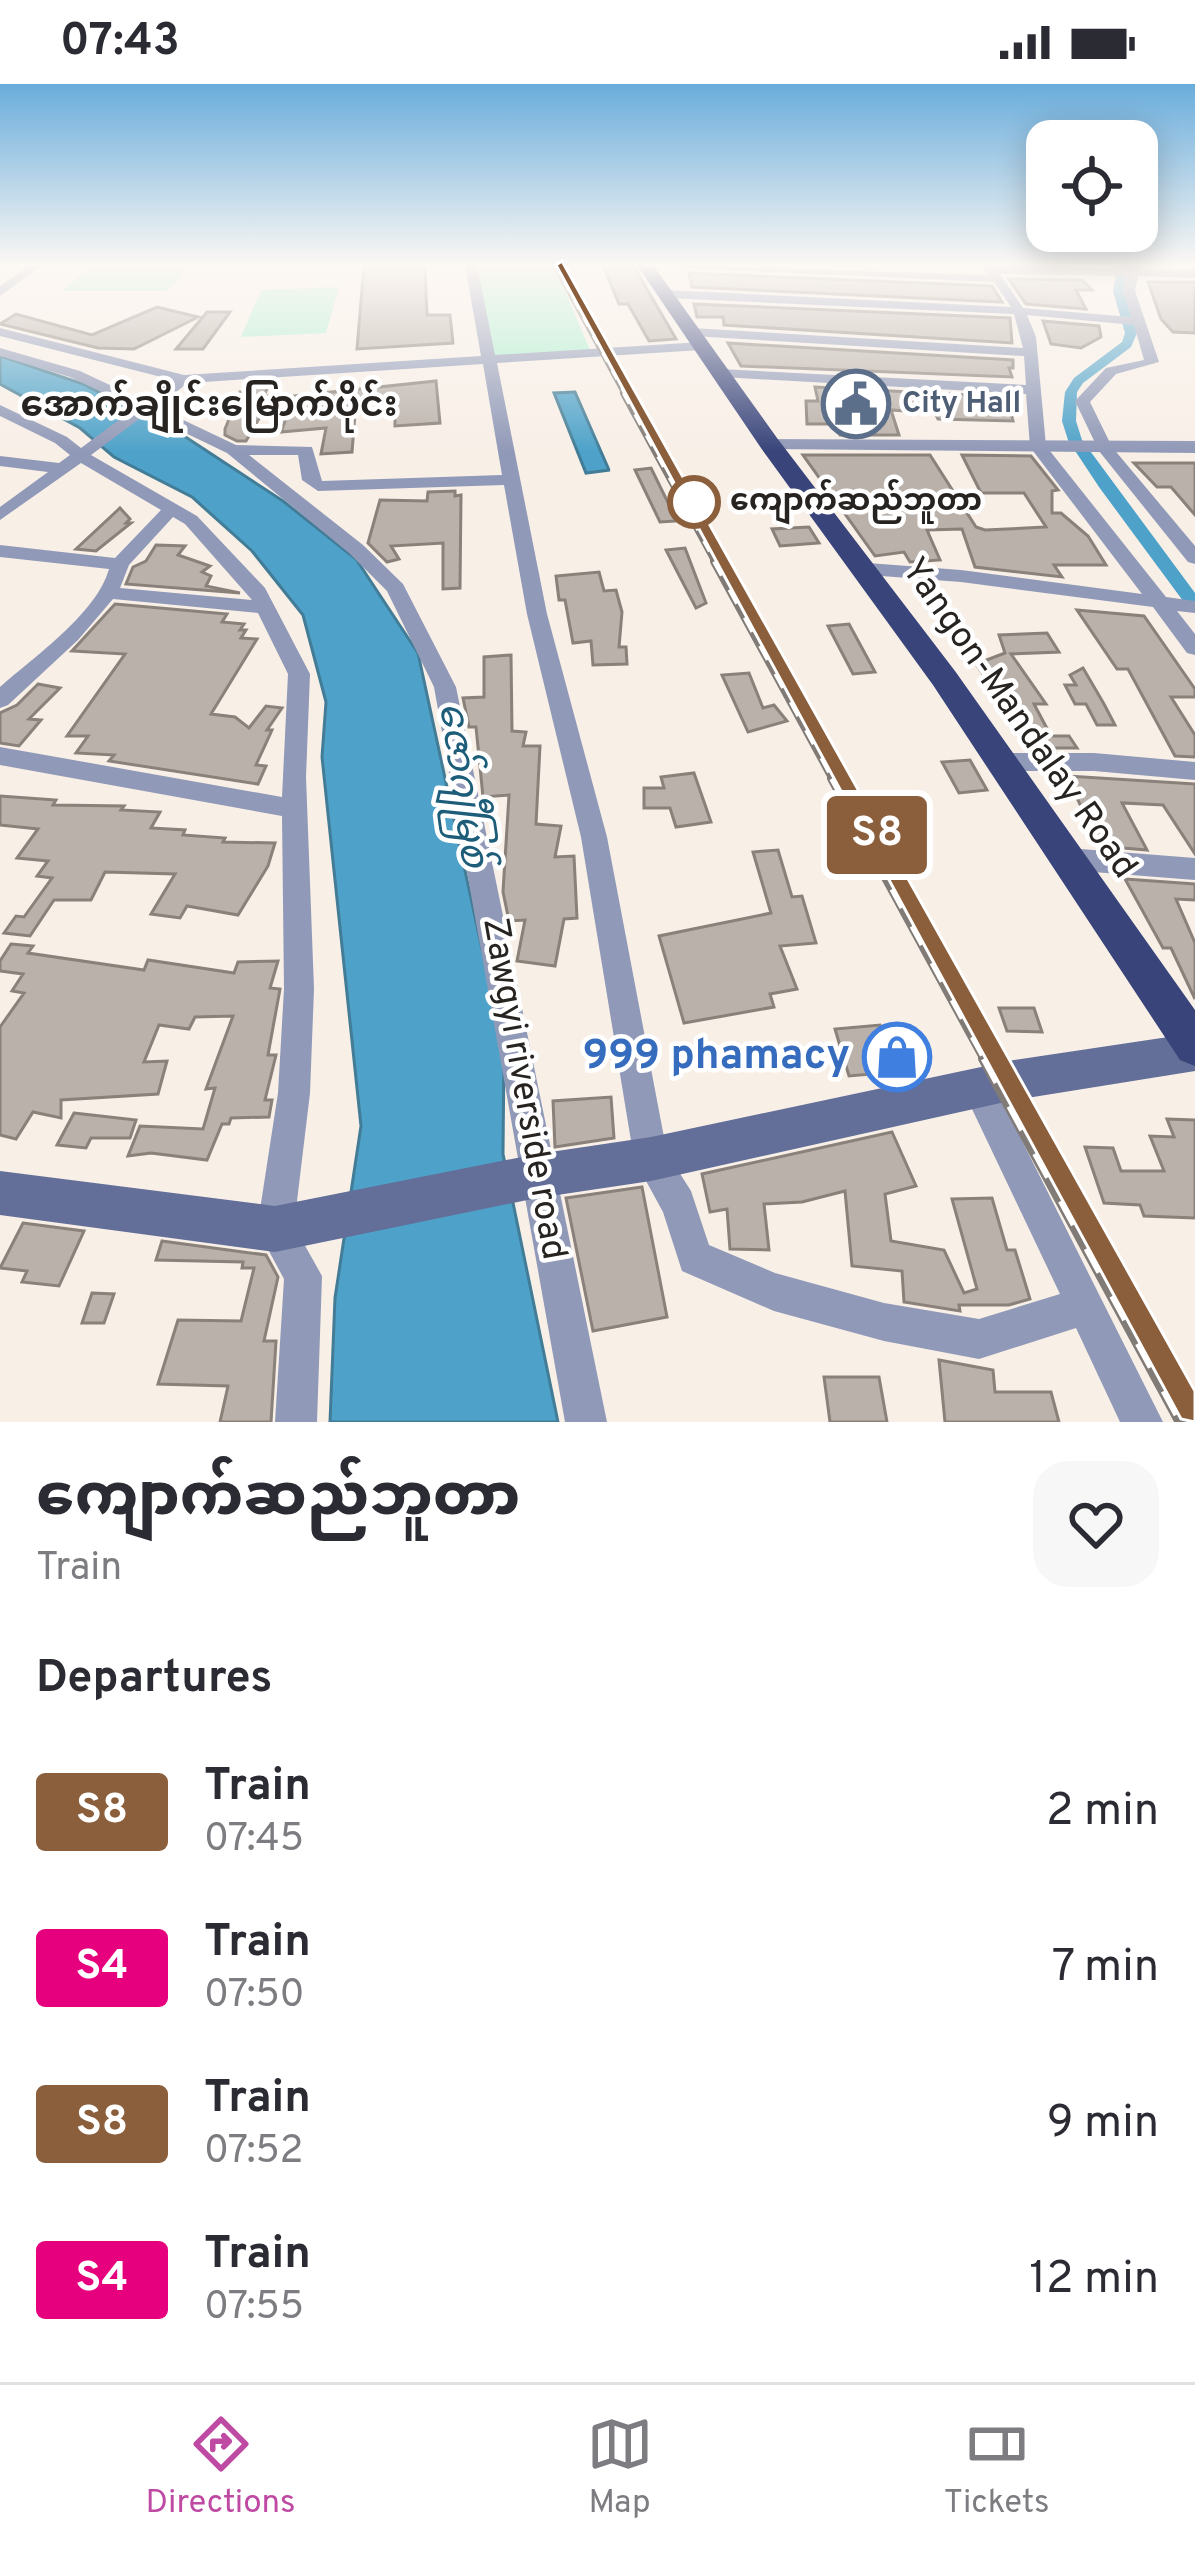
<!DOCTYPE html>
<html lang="en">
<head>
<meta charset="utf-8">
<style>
  body { margin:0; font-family:Overpass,"Noto Sans Myanmar",sans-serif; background:#f7f7f7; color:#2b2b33; height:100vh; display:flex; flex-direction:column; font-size:45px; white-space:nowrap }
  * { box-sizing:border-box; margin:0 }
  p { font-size:39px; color:#7c7c81 }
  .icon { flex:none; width:66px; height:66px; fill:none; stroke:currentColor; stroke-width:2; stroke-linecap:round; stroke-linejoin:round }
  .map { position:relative; height:1338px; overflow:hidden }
  .side { display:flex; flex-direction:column; background:#fff; flex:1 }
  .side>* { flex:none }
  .badge { padding:0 24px; border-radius:9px; font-size:42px; line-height:78px }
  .tools { position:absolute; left:1026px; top:36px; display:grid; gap:24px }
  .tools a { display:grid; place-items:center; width:132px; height:132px; border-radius:24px; background:#fff; box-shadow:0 6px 30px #0003; font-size:60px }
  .map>.badge { position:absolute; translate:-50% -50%; box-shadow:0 0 0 6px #fff }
  h2 { padding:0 36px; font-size:45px; line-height:108px }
  .round { display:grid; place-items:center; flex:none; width:126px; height:126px; border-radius:36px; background:#f7f7f7 }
  .overview { display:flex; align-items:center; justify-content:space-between; height:204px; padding:0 36px }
  h1 { font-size:57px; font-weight:800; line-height:90px }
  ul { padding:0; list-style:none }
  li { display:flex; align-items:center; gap:36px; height:156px; padding:0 36px }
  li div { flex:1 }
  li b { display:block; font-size:45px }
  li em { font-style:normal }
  li .badge { min-width:132px; font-weight:700; text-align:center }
  .status { display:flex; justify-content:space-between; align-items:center; height:84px; padding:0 60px; background:#fff; direction:ltr }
  .status svg { height:33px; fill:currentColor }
  .dock { display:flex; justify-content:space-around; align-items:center; height:168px; border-top:3px solid #e1e1e2; background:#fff; font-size:33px; color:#7c7c81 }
  .dock a { display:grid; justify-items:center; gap:6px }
  .dock .on { color:#be4aa3 }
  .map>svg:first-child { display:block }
</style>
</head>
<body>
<div class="status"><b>07:43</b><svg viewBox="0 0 49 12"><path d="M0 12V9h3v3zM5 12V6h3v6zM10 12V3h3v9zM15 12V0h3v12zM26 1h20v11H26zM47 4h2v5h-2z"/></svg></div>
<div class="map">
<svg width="1195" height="1338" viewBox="0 0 1195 1338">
  <rect width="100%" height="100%" fill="#f8efe7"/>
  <g fill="#aaeece">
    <polygon points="92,181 191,181 167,207 62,207"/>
    <polygon points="471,181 554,181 590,266 488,275"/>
    <polygon points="339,203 326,249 241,253 261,206"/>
  </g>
  <g fill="#4ea2c9" stroke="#427c96" stroke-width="3">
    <polygon points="0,272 83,300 178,348 283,417 356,475 418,569 504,967 503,1070 558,1338 330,1338 335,1214 361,1042 322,673 326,618 303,531 252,467 192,413 114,373 80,344 0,300"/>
    <polygon points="575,308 609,386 610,386 586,389 554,309"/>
  </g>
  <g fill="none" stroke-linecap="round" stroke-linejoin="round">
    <polygon fill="#4ea2c9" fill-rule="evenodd" points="1118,181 1128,181 1123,207 1137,249 1131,263 1083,299 1077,308 1076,337 1082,356 1195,509 1195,526 1189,525 1099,403 1068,356 1062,337 1065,308 1074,294 1122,258 1125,249 1113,207"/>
  </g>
  <g fill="#bab1aa" stroke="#89817a" stroke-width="3">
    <polygon points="364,181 425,181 427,231 450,231 453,259 357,265"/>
    <polygon points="603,181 633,181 676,255 649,257 628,220 619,220"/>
    <polygon points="689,189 992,202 1002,218 692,203"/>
    <polygon points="1009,195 1082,196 1092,206 1076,206 1086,225 1026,220"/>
    <polygon points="1148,198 1195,198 1195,249 1173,248 1161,235"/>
    <polygon points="694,220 1010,234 1012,259 724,241 723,233 697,233"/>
    <polygon points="157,223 198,233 134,265 98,264 0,240 16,230 92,251"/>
    <polygon points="207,228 230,228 203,265 176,265"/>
    <polygon points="1043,237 1099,242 1101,253 1081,264 1051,260"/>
    <polygon points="728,259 1013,276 1013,284 1009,284 1012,293 741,282"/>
    <polygon points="436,297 440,339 395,342 395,316 356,318 352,368 321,370 326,344 281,348 294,312"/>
    <polygon points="249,300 269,300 264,312 272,312 246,357 237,357 225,351 225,345 240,308 245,309"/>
    <polygon points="815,303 1007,313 1013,337 938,335 935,329 891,326 899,351 840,351 834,340 807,340 806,317 818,317"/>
    <polygon points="803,371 930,371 976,443 985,446 1046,443 1024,409 981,409 962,371 1031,372 1058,406 1052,407 1052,429 1061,429 1088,452 1106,481 1054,481 1062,493 975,483 962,445 927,446 940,476 910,478 904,468 875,472"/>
    <polygon points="1134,379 1195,379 1195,431 1171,403 1157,403"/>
    <polygon points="651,384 677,437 660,438 635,386"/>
    <polygon points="455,407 455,412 461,411 460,504 443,505 443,459 391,462 399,475 387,478 368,459 380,416 427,417 428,408"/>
    <polygon points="120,424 130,435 126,439 131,439 96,467 76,465"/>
    <polygon points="809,443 819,459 780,462 772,445"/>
    <polygon points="156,461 185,462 178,471 210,482 202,488 211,492 206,502 240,509 126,500 133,483 146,477"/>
    <polygon points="685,464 706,519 696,524 666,466"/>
    <polygon points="599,488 604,507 616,506 622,528 619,563 626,563 627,580 593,581 591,557 573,559 565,516 559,516 556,492"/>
    <polygon points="115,520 227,530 222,538 244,540 240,546 246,546 241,554 257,555 211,630 235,633 249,644 266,622 282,624 267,646 272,646 256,681 266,682 258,700 109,677 114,671 76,669 88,652 67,652 125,570 72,567"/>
    <polygon points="1077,526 1144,532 1195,605 1195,613 1171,613 1195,651 1195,673 1175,672 1128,585 1117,585"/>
    <polygon points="849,540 875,588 853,590 828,542"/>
    <polygon points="1047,549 1059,568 1011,570 1046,620 1034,620 1051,652 1069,652 1077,664 1034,664 1000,594 987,596 976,580 1005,569 999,551"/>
    <polygon points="511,571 512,647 526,648 523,662 540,662 536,740 561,742 555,773 574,772 577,834 564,835 555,882 517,877 525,836 509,837 503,808 509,711 483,713 476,643 469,643 463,614 484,613 484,573"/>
    <polygon points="1083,584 1104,620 1115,641 1097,641 1086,620 1075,620 1065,601 1076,601 1070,591"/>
    <polygon points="749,589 763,624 774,621 787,637 748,648 722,591"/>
    <polygon points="38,600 60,604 29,635 41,636 19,662 0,659 0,629 17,621"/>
    <polygon points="970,676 987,706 959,709 942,678"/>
    <polygon points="694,689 711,738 676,743 670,724 644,724 644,704 664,704 661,693"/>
    <polygon points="1067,692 1195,700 1195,770 1163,721 1122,719 1147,766 1099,762"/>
    <polygon points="0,712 56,716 53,721 124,722 121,726 160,728 151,744 185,746 183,751 225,754 223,758 275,759 268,782 238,831 187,822 180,834 151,830 175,790 105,788 91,816 54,816 30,852 4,849 16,832 24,833 52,794 37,792 48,777 17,774 38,745 0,741"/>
    <polygon points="778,766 792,813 802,812 816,859 780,862 797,905 770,910 774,923 684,939 659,852 771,829 753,768"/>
    <polygon points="1125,795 1195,800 1195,816 1176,815 1195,859 1195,915 1171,864 1163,864"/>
    <polygon points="11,860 33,862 28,869 144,886 148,876 234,889 238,878 278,877 270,904 280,905 268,971 276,971 265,1016 272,1016 269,1033 231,1034 229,1040 222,1040 207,1076 151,1069 128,1072 140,1042 203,1045 215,1004 206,1005 233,932 195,933 189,945 159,941 144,978 167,977 158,1010 61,1016 61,1034 33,1028 16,1055 0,1051 0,943 24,909 12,907 23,890 0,887 0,877"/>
    <polygon points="999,924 1034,924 1042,948 1007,947"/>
    <polygon points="880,941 896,988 849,992 835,945"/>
    <polygon points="611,1013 614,1054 555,1063 553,1017"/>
    <polygon points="74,1029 136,1036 130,1054 91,1054 86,1064 57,1061"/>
    <polygon points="1167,1035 1195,1036 1195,1134 1144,1132 1140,1121 1104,1119 1085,1063 1113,1064 1121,1087 1164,1087 1150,1052 1174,1053"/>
    <polygon points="892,1048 916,1102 885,1110 891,1157 944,1166 964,1209 977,1205 952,1115 992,1114 1007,1166 1015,1166 1030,1215 1009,1221 959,1221 960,1227 904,1218 902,1187 852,1182 845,1107 802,1118 764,1120 769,1166 730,1165 727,1125 710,1128 702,1090"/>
    <polygon points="642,1103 667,1233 593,1247 566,1114"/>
    <polygon points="23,1139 84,1147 59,1202 22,1198 27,1187 0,1184"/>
    <polygon points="162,1157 266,1171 278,1193 264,1257 276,1257 271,1338 220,1338 228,1302 158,1300 178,1236 241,1237 254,1184 242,1184 243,1178 156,1176"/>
    <polygon points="92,1209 114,1210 104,1239 82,1239"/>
    <polygon points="939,1276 993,1286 995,1308 1051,1308 1059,1338 945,1338"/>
    <polygon points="824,1293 879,1293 887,1338 830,1338"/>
  </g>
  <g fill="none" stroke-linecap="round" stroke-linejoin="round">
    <g fill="#9099b7" fill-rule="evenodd">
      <polygon points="30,181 43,181 0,212 0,202"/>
      <path d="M465 181H477L495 271 701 258 708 262 701 266 497 279 547 530 607 753 667 1069 691 1107 709 1161 775 1189 884 1219 979 1235 1060 1210 962 1004 966 993 978 988 990 993 1163 1338H1120L1076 1244 979 1275 884 1257 774 1227 682 1187 663 1128 634 1075 581 753 527 530 504 401 318 407 302 396 298 371H249L363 461 403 500 456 603 607 1338H565L434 603 387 507 349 469 227 369 146 330 91 371 197 432 265 504 310 590 306 693 314 905 310 1009 294 1142 322 1192 317 1338H275L284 1195 257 1145 278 1009 284 905 282 732 0 681V663L282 713 288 590 258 529 113 515 78 556 8 621 0 624V603C34 573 97 529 109 485L0 473V461L115 474 161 426 81 379 0 436V423L48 388 0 382V372L59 379 70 371 55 359 0 332V321L67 353 81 364 135 324 70 293 0 272V264L80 287 144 317 173 296 0 252V244L184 291 481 272ZM483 280 502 391 322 397 312 363 236 361 156 323 188 299ZM173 433 185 440 252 516 120 504 129 481Z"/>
      <path d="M677 181 988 191 981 181 1127 185 1129 181H1139V185L1195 186V194L1138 192 1135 207 1159 278 1116 290 1090 318 1112 363 1195 462V480L1188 478 1099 367 1075 317 1106 284 1144 276 1134 241 1027 231 1036 253 1046 362 1166 513 1195 517V529L1177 527 1195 550V571L1187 569 1153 523 961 498 868 491 858 485 868 479 961 486 1142 510 1030 363 1026 310 721 293 714 289 721 285 1026 301 1024 272 692 252 685 248 692 244 1023 264 1014 230 666 214 660 210 666 206 1011 223 994 198 683 184ZM1000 190 1126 192 1123 207 1131 233 1023 224Z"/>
      <polygon points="1001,669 1094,669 1195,678 1195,696 1094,687 1001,687 989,678"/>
      <polygon points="1068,764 1195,774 1195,796 1068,786 1059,783 1055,775 1059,767"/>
    </g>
    <polygon fill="#9099b7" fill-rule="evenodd" points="762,355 1195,357 1195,369 769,365 759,359"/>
    <polygon fill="#636f99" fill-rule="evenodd" points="1195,949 1195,987 1014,1016 651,1097 537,1114 275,1168 0,1131 0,1087 275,1122 537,1070 651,1053 1014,976"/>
    <polygon fill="#38447a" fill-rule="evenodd" points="637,181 653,181 777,354 955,587 1195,926 1195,982 1180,976 933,601 761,364"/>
    <defs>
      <polyline id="rail-far4" points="555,181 626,312"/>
      <polyline id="rail-far3" points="624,309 717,480"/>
      <polyline id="rail-far2" points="715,477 835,697"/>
      <polyline id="rail-far1" points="833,694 987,977"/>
      <g id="rail">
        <polyline points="985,974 1182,1338"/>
        <polyline points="1086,1125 1195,1321"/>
      </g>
    </defs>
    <use href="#rail-far4" stroke="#807b76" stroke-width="6"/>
    <use href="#rail-far3" stroke="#807b76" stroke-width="8"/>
    <use href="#rail-far2" stroke="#807b76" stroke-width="10"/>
    <use href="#rail-far1" stroke="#807b76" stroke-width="12"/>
    <use href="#rail" stroke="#807b76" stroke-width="14"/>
    <use href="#rail-far4" stroke="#fff" stroke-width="3" stroke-dasharray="10" stroke-linecap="butt"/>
    <use href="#rail-far3" stroke="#fff" stroke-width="4.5" stroke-dasharray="12" stroke-linecap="butt"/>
    <use href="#rail-far2" stroke="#fff" stroke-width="6" stroke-dasharray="16" stroke-linecap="butt"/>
    <use href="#rail-far1" stroke="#fff" stroke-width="8" stroke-dasharray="21" stroke-linecap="butt"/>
    <use href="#rail" stroke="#fff" stroke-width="9" stroke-dasharray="27" stroke-linecap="butt"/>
  </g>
  <linearGradient id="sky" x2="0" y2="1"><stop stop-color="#6aaddc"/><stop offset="0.49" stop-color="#fcf8f4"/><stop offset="1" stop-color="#fcf8f4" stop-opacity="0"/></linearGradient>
  <rect width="1195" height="368" fill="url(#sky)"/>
  <polygon fill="#8b5e3c" stroke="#fff" stroke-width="3" points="562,177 1195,1307 1195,1338 1181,1335 556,181"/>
  <defs>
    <symbol id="civic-ring" viewBox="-11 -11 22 22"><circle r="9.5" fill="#fff" stroke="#5c6f8a" stroke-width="1.5"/><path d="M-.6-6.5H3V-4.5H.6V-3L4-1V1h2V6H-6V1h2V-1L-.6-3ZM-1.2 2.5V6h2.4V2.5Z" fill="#5c6f8a"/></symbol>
    <symbol id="shop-ring" viewBox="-11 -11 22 22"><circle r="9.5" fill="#fff" stroke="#3f7fe0" stroke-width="1.5"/><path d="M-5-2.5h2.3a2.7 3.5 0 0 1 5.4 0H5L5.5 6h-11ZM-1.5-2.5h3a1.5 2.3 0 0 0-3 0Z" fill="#3f7fe0"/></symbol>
  </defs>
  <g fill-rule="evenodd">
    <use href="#civic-ring" x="818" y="282" width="76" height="76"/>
    <use href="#shop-ring" x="859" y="935" width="76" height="76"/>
  </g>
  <circle fill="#fff" stroke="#8b5e3c" stroke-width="6" cx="694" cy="418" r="24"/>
  <g text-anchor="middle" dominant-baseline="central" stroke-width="9" stroke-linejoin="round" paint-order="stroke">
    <g font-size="30" font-weight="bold" fill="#4e5e75" stroke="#fff" text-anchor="start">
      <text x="902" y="320">City Hall</text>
    </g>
    <g font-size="30" font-weight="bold" fill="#262320" stroke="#fff" text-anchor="start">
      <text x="730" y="418">ကျောက်ဆည်ဘူတာ</text>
    </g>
    <g font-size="36" font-weight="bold" fill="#262320" stroke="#fff">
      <text x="209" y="323">အောက်ချိုင်းမြောက်ပိုင်း</text>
    </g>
    <g font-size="36" fill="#262320" stroke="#fff">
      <text transform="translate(1018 635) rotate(55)">Yangon-Mandalay Road</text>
      <text transform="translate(523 1005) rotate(80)">Zawgyi riverside road</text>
    </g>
    <g font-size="39" font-style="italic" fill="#1d5d79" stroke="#fff">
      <text transform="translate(461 701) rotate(82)">ဇော်ဂျီမြစ်</text>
    </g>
    <g font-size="42" font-weight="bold" fill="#366cbe" stroke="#fff" text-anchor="end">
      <text x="850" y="973">999 phamacy</text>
    </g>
  </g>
</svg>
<div class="tools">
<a><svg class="icon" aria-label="locate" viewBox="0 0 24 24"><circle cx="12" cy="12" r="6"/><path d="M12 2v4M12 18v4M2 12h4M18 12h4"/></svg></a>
</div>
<b class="badge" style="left:877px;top:751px;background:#8b5e3c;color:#fff">S8</b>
</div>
<section class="side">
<div class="overview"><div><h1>ကျောက်ဆည်ဘူတာ</h1><p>Train</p></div><a class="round"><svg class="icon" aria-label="heart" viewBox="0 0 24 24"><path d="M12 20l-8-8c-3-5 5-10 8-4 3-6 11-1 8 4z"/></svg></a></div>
<h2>Departures</h2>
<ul>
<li><span class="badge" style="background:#8b5e3c;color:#fff">S8</span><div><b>Train</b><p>07:45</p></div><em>2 min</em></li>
<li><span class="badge" style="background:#e6007e;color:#fff">S4</span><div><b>Train</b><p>07:50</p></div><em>7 min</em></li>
<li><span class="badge" style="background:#8b5e3c;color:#fff">S8</span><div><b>Train</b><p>07:52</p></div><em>9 min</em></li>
<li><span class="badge" style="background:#e6007e;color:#fff">S4</span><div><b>Train</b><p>07:55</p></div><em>12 min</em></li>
</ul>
</section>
<nav class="dock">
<a class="on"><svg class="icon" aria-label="directions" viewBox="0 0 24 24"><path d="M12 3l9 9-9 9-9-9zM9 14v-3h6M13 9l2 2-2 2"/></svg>Directions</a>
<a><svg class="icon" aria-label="map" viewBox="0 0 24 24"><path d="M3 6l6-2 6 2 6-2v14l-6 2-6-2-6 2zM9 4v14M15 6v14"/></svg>Map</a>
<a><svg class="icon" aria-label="tickets" viewBox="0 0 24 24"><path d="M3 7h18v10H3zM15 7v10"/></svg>Tickets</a>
</nav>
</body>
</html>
